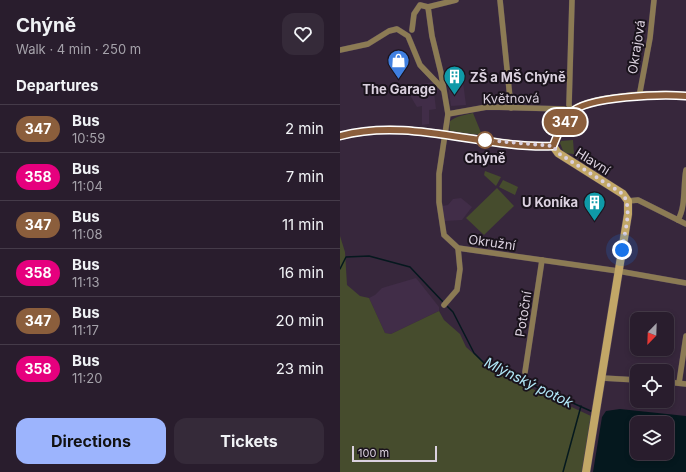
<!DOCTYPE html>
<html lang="en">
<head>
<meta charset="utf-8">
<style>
  body { margin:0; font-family:Inter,sans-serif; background:#352a39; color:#f1f3f6; height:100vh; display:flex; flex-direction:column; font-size:15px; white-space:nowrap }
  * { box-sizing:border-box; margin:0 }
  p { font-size:13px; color:#a5a2aa }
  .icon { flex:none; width:22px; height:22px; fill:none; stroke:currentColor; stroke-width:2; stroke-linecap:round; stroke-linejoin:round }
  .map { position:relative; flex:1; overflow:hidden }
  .panel { display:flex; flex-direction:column; background:#291d2d; width:340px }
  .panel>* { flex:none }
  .badge { padding:0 8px; border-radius:13px; font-size:14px; line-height:26px }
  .needle { width:26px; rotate:203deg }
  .buttons { position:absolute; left:290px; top:312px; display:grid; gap:8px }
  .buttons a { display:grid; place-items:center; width:44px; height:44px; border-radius:8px; background:#291d2d; box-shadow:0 2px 6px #0003,0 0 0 1px #453b49; font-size:20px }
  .scale { position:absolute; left:12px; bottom:10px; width:85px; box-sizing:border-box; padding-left:4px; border:2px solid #dbd1df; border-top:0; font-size:11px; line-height:14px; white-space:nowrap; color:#dbd1df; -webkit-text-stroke:3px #1a131c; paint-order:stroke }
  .you { position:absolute; width:20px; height:20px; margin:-10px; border:3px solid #fff; border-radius:50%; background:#1a73e8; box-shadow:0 0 0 6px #1a73e833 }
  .map>.badge { position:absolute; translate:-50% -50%; box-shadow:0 0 0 2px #fff }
  h2 { padding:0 16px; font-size:15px; line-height:36px }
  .round { display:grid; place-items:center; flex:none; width:42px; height:42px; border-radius:12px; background:#352a39 }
  .headline { display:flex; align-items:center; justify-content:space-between; height:68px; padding:0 16px }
  h1 { font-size:19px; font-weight:700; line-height:30px }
  .action { display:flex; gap:8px; margin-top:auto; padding:8px 16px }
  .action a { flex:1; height:46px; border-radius:12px; background:#9cb4fd; color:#111; font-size:16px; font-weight:700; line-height:46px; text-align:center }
  .action a+a { background:#352a39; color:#f1f3f6 }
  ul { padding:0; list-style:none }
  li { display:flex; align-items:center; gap:12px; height:48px; padding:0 16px; border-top:1px solid #453b49 }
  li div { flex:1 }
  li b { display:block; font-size:15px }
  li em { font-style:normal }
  li .badge { min-width:44px; font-weight:700; text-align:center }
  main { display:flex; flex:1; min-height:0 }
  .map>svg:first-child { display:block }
</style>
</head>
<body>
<main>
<section class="panel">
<div class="headline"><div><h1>Chýně</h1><p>Walk · 4 min · 250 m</p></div><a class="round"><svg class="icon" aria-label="heart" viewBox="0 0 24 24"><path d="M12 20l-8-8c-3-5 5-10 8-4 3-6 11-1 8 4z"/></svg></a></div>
<h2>Departures</h2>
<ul>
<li><span class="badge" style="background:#8b5e3c;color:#fff">347</span><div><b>Bus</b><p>10:59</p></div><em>2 min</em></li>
<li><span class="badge" style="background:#e6007e;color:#fff">358</span><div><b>Bus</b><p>11:04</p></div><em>7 min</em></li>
<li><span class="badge" style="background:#8b5e3c;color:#fff">347</span><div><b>Bus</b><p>11:08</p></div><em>11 min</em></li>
<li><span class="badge" style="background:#e6007e;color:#fff">358</span><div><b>Bus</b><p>11:13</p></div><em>16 min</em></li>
<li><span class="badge" style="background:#8b5e3c;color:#fff">347</span><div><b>Bus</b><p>11:17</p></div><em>20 min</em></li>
<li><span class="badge" style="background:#e6007e;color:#fff">358</span><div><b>Bus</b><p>11:20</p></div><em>23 min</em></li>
</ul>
<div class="action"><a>Directions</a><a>Tickets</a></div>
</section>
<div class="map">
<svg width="346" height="472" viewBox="0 0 346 472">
  <rect width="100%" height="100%" fill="#37273c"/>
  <g fill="#412d48">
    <polygon points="93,82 99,91 94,92 96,109 89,110 89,124 82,125 82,106 77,107 65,87"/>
    <polygon points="123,82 126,105 111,106 108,85"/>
    <polygon points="121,198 132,207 122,220 105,221 102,206 108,205 113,199"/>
    <polygon points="76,278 99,307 99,311 51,334 45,333 29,298 35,295 42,288"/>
  </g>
  <g fill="#464c2d">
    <polygon points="221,111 226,113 210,141 213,135 211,114 220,113"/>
    <path d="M133 113 142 135 110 132 109 122C116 116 124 115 133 113Z"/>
    <polygon points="231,117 232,134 225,135 224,131"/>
    <polygon points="233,140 234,154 224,153 220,143 221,141"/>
    <polygon points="145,171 161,177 156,186 144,175"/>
    <polygon points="163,180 178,187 175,195 159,187"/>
    <polygon points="157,188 174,206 144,235 126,218"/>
    <polygon points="0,236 5,252 7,285 20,296 29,298 45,333 51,334 99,311 104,320 120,334 126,347 144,363 170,369 167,377 251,416 242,472 0,472"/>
  </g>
  <path fill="#05181e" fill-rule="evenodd" d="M280 409 346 416V472H253L262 417 266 411ZM297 423H327V453H297Z"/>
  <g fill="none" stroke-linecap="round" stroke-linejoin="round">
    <g stroke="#05181e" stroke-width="1.5">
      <polyline points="0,269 6,257 29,256 70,267 104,303"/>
      <polyline points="107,306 113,312 134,353 145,364 253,412"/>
      <polyline points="223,472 241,406"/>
    </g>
    <defs>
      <g id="street">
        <polyline points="160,0 171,108"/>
        <polyline points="88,7 92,36 101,73 108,114"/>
        <polyline points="72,30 74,14 80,5 88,7 116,0"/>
        <polyline points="0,50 28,44 49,31 57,29 68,36 80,65 103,89"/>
        <polyline points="299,97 310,38 314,0"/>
        <polyline points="231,112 224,109 147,107 108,114 99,174 99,202 104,235 118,248 278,271 346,283"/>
        <polyline points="231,112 229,105 232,0"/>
        <path d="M288 201 298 200 338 220C346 206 343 186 346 170"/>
        <polyline points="338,220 346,224"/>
        <polyline points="104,305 117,290 120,269 118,248"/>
        <polyline points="185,372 202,260"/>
        <polyline points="262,378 297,380"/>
        <polyline points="327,382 346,384"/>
        <polyline points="339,383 346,336"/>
      </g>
      <g id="secondary">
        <path d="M0 136C70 117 142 148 213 146"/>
        <polyline points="213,146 218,153 283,194 288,201 288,214 246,472"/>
        <path d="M213 146C217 137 225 117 232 111 254 96 320 93 346 96"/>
      </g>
    </defs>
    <use href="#street" stroke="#514256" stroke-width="6"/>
    <use href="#secondary" stroke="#514256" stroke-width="9"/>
    <use href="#street" stroke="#8c7b54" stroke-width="5.5"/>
    <use href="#secondary" stroke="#c2a767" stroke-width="8"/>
  </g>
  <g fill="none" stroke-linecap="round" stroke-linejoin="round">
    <defs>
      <path id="line" d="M0 136C70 117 142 149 213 146 217 135 223 122 231 113 246 96 324 94 346 96"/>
    </defs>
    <use href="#line" stroke="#fff" stroke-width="9"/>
    <use href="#line" stroke="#8b5e3c" stroke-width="6"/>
    <path stroke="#dbd1df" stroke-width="4" stroke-dasharray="0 7.2" d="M145 140 213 146 218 153 283 194C293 209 284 233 282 250"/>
  </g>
  <defs>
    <symbol id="shop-pin" viewBox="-11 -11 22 30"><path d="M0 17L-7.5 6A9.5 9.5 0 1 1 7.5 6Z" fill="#3f7fe0" stroke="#1a131c"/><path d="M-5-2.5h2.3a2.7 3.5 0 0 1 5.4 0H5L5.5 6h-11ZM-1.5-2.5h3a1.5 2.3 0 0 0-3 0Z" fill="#fff"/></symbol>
    <symbol id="building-pin" viewBox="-11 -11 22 30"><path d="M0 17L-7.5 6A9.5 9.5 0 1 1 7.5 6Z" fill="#0f9aa8" stroke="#1a131c"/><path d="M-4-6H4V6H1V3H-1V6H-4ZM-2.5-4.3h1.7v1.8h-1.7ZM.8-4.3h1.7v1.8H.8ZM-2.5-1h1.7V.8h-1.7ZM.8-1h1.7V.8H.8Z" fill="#fff"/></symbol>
  </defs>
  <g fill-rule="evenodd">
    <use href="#shop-pin" x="46" y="48" width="25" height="34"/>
    <use href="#building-pin" x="102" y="64" width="25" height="34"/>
    <use href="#building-pin" x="242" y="190" width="25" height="34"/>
  </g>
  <circle fill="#fff" stroke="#8b5e3c" stroke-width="2" cx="145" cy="140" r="8"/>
  <g text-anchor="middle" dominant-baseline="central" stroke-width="4" stroke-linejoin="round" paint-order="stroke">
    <g font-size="13" fill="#dbd1df" stroke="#1a131c">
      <text transform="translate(296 47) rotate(-81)">Okrajová</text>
      <text transform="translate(171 98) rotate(-1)">Květnová</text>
      <text transform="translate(253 161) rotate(32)">Hlavní</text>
      <text transform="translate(152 242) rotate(8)">Okružní</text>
      <text transform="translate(183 314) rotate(-81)">Potoční</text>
    </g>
    <g font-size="13" font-weight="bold" fill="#dbd1df" stroke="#1a131c" text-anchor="start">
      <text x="130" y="77">ZŠ a MŠ Chýně</text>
      <text x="59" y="89" text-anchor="middle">The Garage</text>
      <text x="238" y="202" text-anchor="end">U Koníka</text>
    </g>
    <g font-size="13" font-weight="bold" fill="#dbd1df" stroke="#1a131c">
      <text x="145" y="158">Chýně</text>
    </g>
    <g font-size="14" font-style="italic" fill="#b1e8f8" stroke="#1a131c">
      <text transform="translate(189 382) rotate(26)">Mlýnský potok</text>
    </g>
  </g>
</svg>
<div class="buttons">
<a><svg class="needle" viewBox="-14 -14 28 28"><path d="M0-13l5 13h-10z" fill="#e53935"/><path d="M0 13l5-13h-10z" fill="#a5a2aa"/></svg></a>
<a><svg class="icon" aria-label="locate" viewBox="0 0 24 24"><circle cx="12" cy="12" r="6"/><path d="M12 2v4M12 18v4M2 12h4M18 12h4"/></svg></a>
<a><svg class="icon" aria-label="layers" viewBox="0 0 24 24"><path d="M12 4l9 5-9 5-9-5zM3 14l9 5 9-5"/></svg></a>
</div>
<div class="scale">100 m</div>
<div class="you" style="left:282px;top:250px"></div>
<b class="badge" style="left:225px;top:122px;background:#8b5e3c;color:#fff">347</b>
</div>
</main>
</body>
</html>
